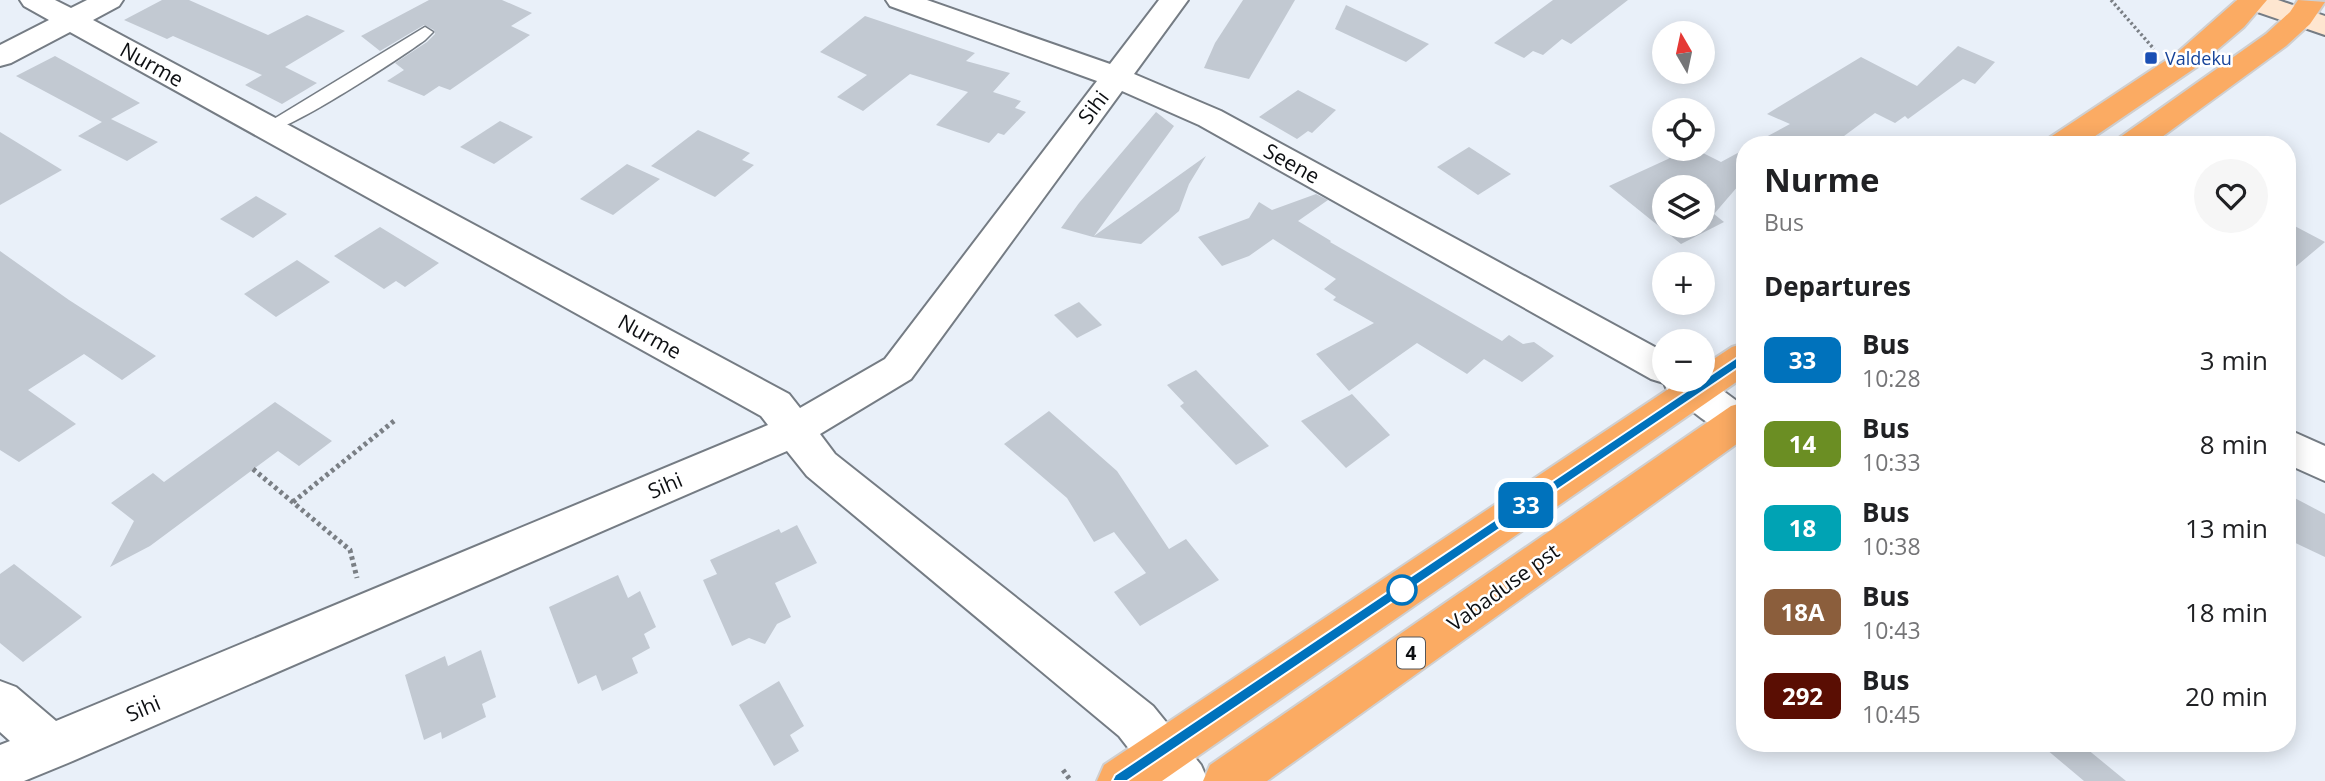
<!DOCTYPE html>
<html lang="en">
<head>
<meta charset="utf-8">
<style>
  body { margin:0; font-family:"Open Sans",sans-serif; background:#f6f6f6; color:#202124; height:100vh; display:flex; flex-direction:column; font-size:26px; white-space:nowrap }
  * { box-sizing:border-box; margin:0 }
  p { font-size:23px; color:#757577 }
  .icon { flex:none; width:38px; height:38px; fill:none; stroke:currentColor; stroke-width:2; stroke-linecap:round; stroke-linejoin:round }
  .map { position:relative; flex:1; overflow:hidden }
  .details { position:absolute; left:1736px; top:136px; width:560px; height:616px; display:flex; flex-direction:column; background:#fff; border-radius:28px; box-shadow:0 4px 18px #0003 }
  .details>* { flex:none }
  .badge { padding:0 14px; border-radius:10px; font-size:24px; line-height:46px }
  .needle { width:46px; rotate:351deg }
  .buttons { position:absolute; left:1652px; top:21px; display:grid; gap:14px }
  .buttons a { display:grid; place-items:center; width:63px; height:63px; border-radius:50%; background:#fff; box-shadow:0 4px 18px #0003; font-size:35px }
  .map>.badge { position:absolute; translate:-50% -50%; box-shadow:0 0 0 4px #fff }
  h2 { padding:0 28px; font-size:26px; line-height:63px }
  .round { display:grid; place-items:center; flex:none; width:74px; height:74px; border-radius:37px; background:#f6f6f6 }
  .head { display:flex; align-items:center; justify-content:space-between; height:119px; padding:0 28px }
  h1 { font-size:33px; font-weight:700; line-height:52px }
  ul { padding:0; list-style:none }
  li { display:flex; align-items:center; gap:21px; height:84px; padding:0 28px }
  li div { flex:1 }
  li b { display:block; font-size:26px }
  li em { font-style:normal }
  li .badge { min-width:77px; font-weight:700; text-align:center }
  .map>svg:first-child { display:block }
</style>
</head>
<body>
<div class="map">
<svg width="2325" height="781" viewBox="0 0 2325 781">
  <rect width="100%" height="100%" fill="#e9f0f9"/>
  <g fill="#c2c9d2" fill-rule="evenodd">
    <polygon points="162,0 189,0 268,35 307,15 345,31 285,67 317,83 282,104 245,85 262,75 173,36 167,39 124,20"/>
    <polygon points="429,0 502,0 532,13 511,26 530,35 450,90 439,86 424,96 387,81 404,70 395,63 427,42 435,34 434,30 424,25 380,51 361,36"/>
    <polygon points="1243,0 1295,0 1249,79 1204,68 1215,43"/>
    <polygon points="1553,0 1628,0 1571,44 1562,39 1543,55 1533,51 1524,58 1494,43"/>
    <polygon points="1346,5 1429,44 1406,62 1335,29"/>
    <polygon points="865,16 975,53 966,61 1010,73 993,92 1021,101 1015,108 1026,112 1004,135 998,133 989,143 936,125 968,92 910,74 863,111 837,97 867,75 820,52"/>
    <polygon points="1958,46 1995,62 1975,84 1963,79 1908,119 1905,116 1895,123 1875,113 1832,145 1751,145 1790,124 1767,114 1861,57 1917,86"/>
    <polygon points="55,56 140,103 111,119 158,142 127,161 78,136 102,122 16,76"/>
    <polygon points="1298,90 1336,110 1312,133 1308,131 1297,139 1259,117"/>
    <polygon points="1156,112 1174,126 1094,236 1206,156 1189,184 1179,211 1141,244 1093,237 1061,228 1079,203"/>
    <polygon points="500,121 533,137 494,164 460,147"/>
    <polygon points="698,130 750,153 742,160 754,165 715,197 651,166"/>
    <polygon points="0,132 62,170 0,205"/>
    <polygon points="1469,147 1511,174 1478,195 1437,167"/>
    <path d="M1680 149H1695L1721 162 1745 149V178L1714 214 1724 222 1681 244 1609 186 1668 159ZM1664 187H1703V226H1664Z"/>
    <polygon points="627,164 660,179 613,215 580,199"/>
    <polygon points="1316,194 1328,200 1298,221 1331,241 1330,242 1502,341 1509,335 1523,344 1534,342 1554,356 1522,382 1484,359 1467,374 1417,343 1349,391 1316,354 1374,323 1333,300 1336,297 1324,289 1336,279 1273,239 1249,256 1222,266 1198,237 1249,218 1259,202 1272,210"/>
    <polygon points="256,196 287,214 253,238 220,219"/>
    <polygon points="2287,222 2325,242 2287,274"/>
    <polygon points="380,227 439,263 405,287 396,281 384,289 334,256"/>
    <polygon points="0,251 69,300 156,356 122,380 84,354 28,390 76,424 19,462 0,450"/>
    <polygon points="297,260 330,282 276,317 244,294"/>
    <polygon points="1079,302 1102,325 1077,338 1054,315"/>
    <polygon points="1196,370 1269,446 1236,465 1180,406 1184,403 1167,385"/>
    <polygon points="1352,394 1390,435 1346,468 1301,421"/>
    <polygon points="275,402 332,441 299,466 278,451 150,546 110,567 134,521 111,503 153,473 164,482"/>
    <polygon points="1049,411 1117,471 1169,549 1186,539 1219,580 1140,626 1114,592 1146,573 1114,532 1094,542 1067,498 1004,444"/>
    <polygon points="2287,494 2325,514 2325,557 2287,539"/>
    <polygon points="797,525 817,563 775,583 791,617 777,624 765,644 749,638 732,646 703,580 717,574 710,560 779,529 781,533"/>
    <polygon points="14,564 82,617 23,662 0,643 0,574"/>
    <polygon points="618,575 628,598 640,591 656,627 644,634 650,648 632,658 638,673 602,691 596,675 578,684 549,607"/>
    <polygon points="481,650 496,697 482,704 486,717 442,739 441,732 424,740 405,675 445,656 448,666"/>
    <polygon points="779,681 804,726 790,735 799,751 774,766 739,705"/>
    <polygon points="2040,744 2081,744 2126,781 2084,781"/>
  </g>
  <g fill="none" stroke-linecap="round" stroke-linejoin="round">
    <defs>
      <path id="lane" d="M425 27 433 32 425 40C403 56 281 137 262 132L259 128Z"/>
      <g id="street">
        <path d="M20 0H55L71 8 87 0H123L119 6 93 20 789 394 800 408 885 359 1097 81 890 6 886 0H927L1110 64 1159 0H1188L1134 74 1221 111 1664 352V380H1703V376L1745 407V435C1723 442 1685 404 1667 390L1664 383 1651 379 1199 125 1122 91 911 379 820 434 835 454 1153 706 1201 765 1208 781H1154L1119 736 807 476 787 451 68 763 24 781H0V745L10 741 0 732V681L16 687 56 721 768 425 761 416 70 32 11 63 0 66V45L49 20 24 6Z"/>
        <polygon points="2287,429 2325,446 2325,481 2287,464"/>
      </g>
      <polygon id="secondary" points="2236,0 2278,0 2325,16 2325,35 2240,6"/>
      <g id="highway">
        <polygon points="2237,0 2267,0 2244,27 2198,66 2082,145 2044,145 2049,138 2177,53"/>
        <polygon points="2298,0 2325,2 2310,24 2286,46 2151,145 2114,145 2119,138 2266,34 2290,12"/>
        <polygon points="1745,343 1745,376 1162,781 1097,781 1104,765 1682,380 1703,380 1703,366 1732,347"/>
        <polygon points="1745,402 1745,438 1267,781 1203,781 1210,765 1731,406"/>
      </g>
    </defs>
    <use href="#lane" stroke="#757c84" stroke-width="3"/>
    <use href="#street" stroke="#757c84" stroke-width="4"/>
    <use href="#secondary" stroke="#757c84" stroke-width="4"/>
    <use href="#highway" stroke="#cfcfd0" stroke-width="4"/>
    <polyline stroke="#7a7f85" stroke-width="3.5" stroke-dasharray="2.5 2.5" stroke-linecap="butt" points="2111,0 2154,49"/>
    <g stroke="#7a7f85" stroke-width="5" stroke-dasharray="3.5 3.5" stroke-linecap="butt">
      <polyline points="253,469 350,550 357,578"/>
      <polyline points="293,502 394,421"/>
      <polyline points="1063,770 1071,781"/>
    </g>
    <use href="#lane" fill="#fff" fill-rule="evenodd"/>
    <use href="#street" fill="#fff" fill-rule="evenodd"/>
    <use href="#secondary" fill="#fee6d0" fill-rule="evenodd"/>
    <use href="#highway" fill="#fbab63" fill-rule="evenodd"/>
  </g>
  <polygon fill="#0072bc" stroke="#fff" stroke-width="2" points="1745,352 1749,353 1749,360 1127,781 1112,781 1115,775"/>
  <rect fill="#1a4fb4" stroke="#fff" stroke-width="2.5" x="2144" y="51" width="14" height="14" rx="3.5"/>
  <circle fill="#fff" stroke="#0072bc" stroke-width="3.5" cx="1402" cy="590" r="14"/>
  <g text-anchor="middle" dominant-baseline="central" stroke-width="5" stroke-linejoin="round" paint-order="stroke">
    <g font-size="18" fill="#164399" stroke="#fff" text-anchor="start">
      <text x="2165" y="58">Valdeku</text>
    </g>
    <rect fill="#fff" stroke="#565759" stroke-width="2" x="1397" y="637.5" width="28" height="31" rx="5"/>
    <g font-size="19" font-weight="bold" fill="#0d0f12">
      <text x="1411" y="653">4</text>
    </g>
    <g font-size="21" fill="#0d0f12" stroke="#fff">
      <text transform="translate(152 64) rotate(29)">Nurme</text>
      <text transform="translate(1093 107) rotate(-53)">Sihi</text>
      <text transform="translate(1292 163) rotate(29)">Seene</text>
      <text transform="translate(650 336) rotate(29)">Nurme</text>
      <text transform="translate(665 485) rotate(-23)">Sihi</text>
      <text transform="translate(1503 587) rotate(-36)">Vabaduse pst</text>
      <text transform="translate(143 708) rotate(-23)">Sihi</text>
    </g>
  </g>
</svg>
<div class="buttons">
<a><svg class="needle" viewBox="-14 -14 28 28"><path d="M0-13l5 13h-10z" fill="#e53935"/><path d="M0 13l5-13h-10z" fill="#757577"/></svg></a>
<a><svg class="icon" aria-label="locate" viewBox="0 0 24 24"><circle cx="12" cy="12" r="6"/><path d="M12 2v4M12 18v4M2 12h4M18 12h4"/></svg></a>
<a><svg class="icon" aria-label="layers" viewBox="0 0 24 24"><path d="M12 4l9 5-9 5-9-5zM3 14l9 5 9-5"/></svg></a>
<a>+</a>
<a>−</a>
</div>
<b class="badge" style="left:1526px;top:505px;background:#0072bc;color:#fff">33</b>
<section class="details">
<div class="head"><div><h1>Nurme</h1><p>Bus</p></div><a class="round"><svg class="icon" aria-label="heart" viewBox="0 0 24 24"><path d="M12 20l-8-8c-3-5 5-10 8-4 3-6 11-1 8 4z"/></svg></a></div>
<h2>Departures</h2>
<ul>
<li><span class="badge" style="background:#0072bc;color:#fff">33</span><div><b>Bus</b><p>10:28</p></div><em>3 min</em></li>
<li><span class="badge" style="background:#6b8e23;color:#fff">14</span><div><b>Bus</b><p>10:33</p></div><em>8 min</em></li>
<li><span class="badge" style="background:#00a3b4;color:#fff">18</span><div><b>Bus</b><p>10:38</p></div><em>13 min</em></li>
<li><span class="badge" style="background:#8b5e3c;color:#fff">18A</span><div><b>Bus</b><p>10:43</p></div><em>18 min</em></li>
<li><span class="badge" style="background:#5a0e03;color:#fff">292</span><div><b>Bus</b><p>10:45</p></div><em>20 min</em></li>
</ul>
</section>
</div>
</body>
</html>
